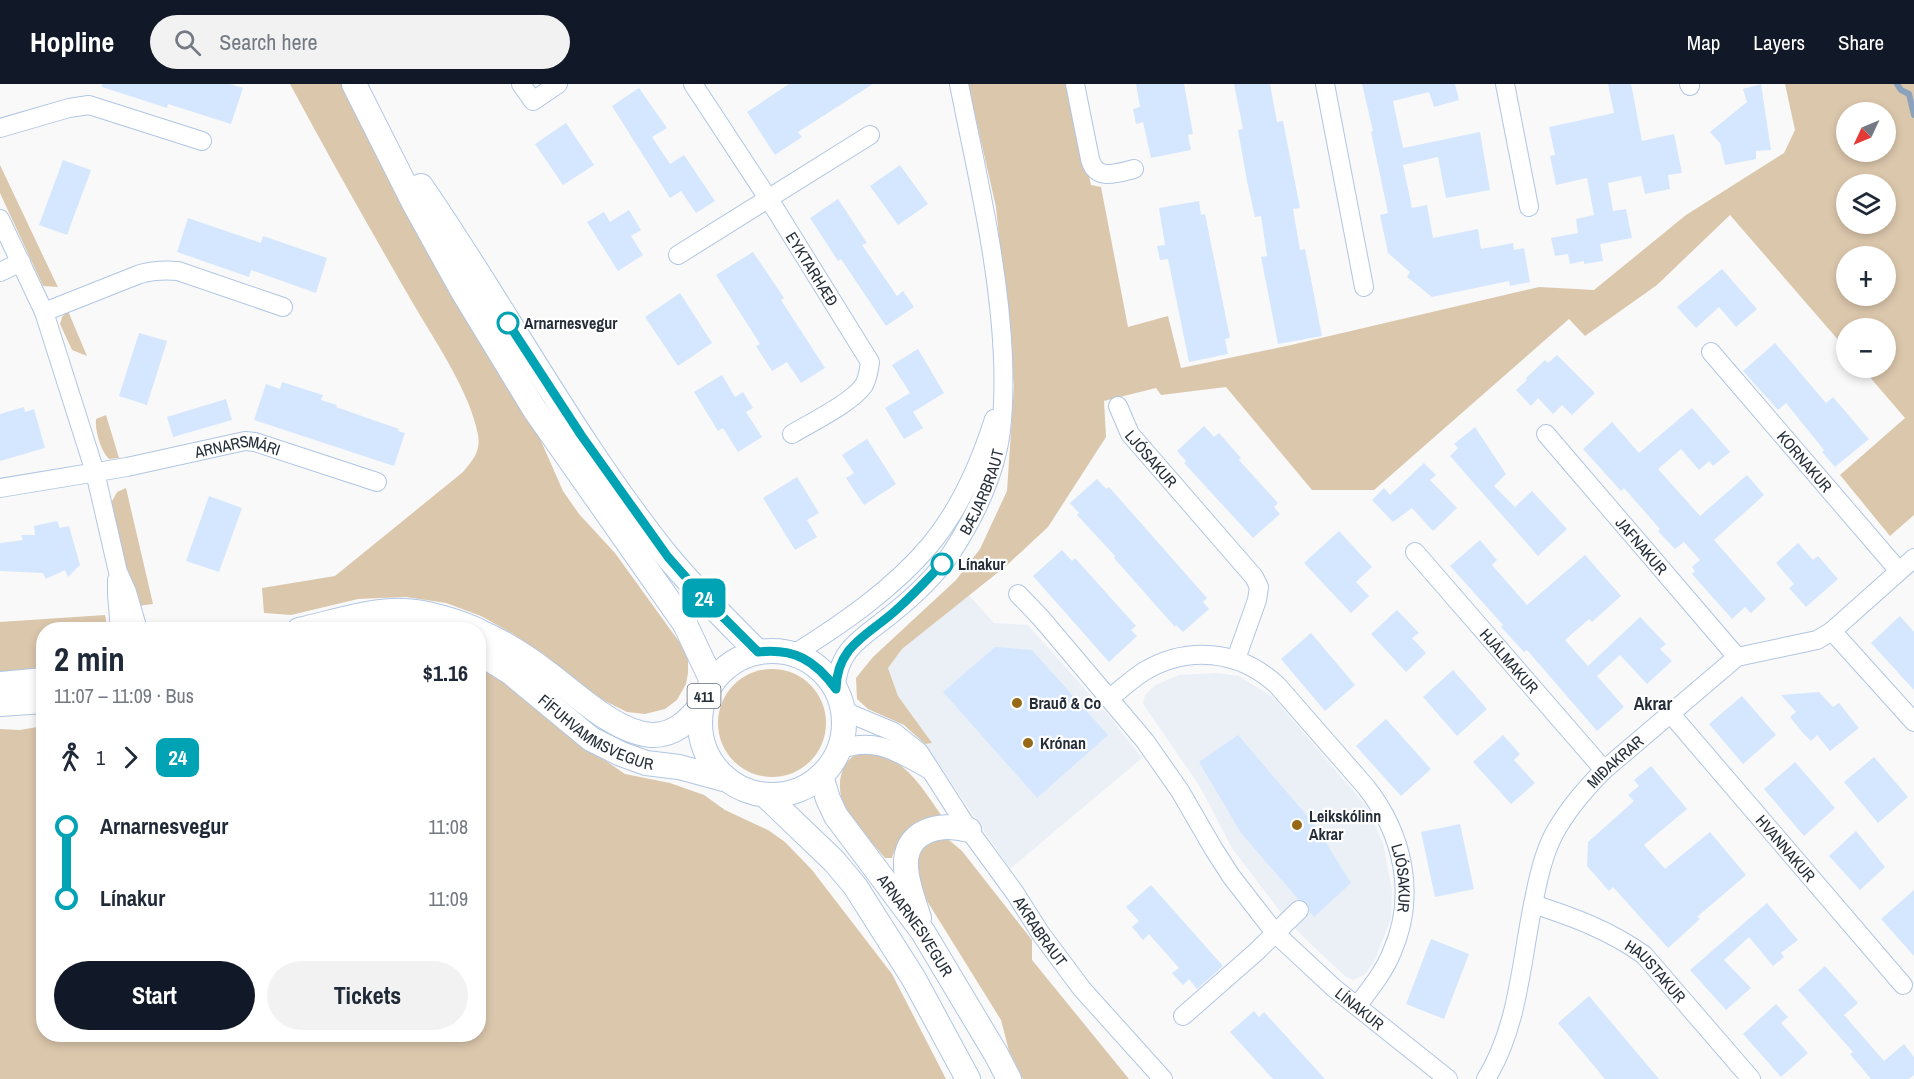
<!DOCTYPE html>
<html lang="en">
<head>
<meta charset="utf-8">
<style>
  body { margin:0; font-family:"Archivo Narrow",sans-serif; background:#f2f2f3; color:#1f2937; height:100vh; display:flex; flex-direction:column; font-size:22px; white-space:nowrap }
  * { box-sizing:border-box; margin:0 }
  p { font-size:20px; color:#747a83 }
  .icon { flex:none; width:33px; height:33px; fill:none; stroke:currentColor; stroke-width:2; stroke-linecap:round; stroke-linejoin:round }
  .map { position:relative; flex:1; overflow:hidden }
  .sheet { position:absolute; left:36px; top:538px; width:450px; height:420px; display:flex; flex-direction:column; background:#fff; border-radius:24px; box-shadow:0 3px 9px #0003 }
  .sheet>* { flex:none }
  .badge { padding:0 12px; border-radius:9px; font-size:21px; line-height:39px }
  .needle { width:39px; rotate:226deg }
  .buttons { position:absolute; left:1836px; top:18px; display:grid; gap:12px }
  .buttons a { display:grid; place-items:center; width:60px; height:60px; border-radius:50%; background:#fff; box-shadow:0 3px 9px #0003; font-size:30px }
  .map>.badge { position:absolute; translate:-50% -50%; box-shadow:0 0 0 3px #fff }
  .legs { display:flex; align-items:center; gap:9px; height:66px; padding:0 18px; font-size:20px }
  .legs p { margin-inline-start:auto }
  .summary { display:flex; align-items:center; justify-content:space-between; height:102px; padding:0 18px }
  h1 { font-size:33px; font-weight:700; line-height:45px }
  .action { display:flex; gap:12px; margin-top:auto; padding:12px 18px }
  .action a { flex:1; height:69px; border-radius:36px; background:#111827; color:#fff; font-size:24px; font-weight:700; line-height:69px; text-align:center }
  .action a+a { background:#f2f2f3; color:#1f2937 }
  ul { padding:0 18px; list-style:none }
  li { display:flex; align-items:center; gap:21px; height:72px; font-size:22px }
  li i { display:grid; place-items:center; width:9px; height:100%; margin:0 8px; background:currentColor }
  li i::after { content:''; width:15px; height:15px; margin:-8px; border:4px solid; border-radius:50%; background:#fff }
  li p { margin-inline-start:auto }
  li:first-child i { background:linear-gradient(#0000 50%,currentColor 0) }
  li:last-child i { background:linear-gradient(currentColor 50%,#0000 0) }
  header { display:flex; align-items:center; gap:36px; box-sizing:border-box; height:84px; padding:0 30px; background:#111827; color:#fff }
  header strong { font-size:28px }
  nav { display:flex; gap:33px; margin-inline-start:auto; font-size:21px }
  .search { width:420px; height:54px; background:#f2f2f3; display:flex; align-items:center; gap:15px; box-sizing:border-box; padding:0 21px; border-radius:33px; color:#747a83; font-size:22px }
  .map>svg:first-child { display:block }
</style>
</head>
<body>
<header>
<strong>Hopline</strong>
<div class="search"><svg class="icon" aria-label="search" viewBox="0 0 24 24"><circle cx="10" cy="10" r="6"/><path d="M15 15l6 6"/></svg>Search here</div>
<nav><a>Map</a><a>Layers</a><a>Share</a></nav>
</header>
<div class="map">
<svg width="1914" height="995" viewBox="0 0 1914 995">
  <rect width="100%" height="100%" fill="#f9f9f9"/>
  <g fill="#ebf0f7">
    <polygon points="969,511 994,539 1028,541 1109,632 1142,674 1010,785 925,660 932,659 898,612 888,584 902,565"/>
    <polygon points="1217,589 1239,592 1273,613 1367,723 1383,759 1392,806 1391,834 1375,876 1365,890 1358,894 1353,896 1346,893 1316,865 1286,835 1253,792 1232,764 1199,701 1143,620 1145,611 1155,601 1179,591"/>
  </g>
  <g fill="#dbc7ac" fill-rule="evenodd">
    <path d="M290 0H346L537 348 563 407 579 430 615 469 680 559 688 576V589L686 600 677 616 665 625 645 630 627 628 597 613 513 550 481 532 446 519 406 513 358 515 291 531 264 529 262 504 335 492 463 388C473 376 481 367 478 351 471 309 433 254 411 216 370 145 329 73 290 0Z"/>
    <path d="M968 0H1068L1091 101 1101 103 1128 243 1168 232 1181 284 1291 261 1539 203 1594 206 1686 131 1784 69 1795 46 1785 0H1914V431L1890 452 1840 391 1905 334 1862 284H1886V244H1846V265L1730 131 1657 201 1585 252 1569 235 1374 406H1312L1226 303 1161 311 1156 304 1104 317 1106 353 1048 443 1006 482 902 565 888 584 898 612 932 659 925 660 904 641 868 625 857 615 856 594 873 573 956 496 980 465 1007 407 1014 302 996 123ZM1846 28H1886V68H1846ZM1846 100H1886V140H1846ZM1846 172H1886V212H1846Z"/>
    <polygon points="0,81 54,195 58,203 43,202 0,109"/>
    <polygon points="68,227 87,272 72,266 60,240 62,233"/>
    <path d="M106 331 119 374 109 375C100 366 95 346 96 335Z"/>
    <polygon points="126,404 153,520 138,522 123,478 111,419 117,408"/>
    <polygon points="105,531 108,546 44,546 43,588 0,591 0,538"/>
    <polygon points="479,578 590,666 625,690 670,699 704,711 725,726 768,746 785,758 812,786 892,890 946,995 0,995 0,645 20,646 43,642 44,951 478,951"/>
    <circle cx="772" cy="639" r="54"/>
    <path d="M873 666C909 680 920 701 941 731 937 737 931 738 924 740 905 746 898 756 892 774H885C872 758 853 741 844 722 836 704 839 677 859 669 863 668 868 667 873 666Z"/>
    <polygon points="936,755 949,756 962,767 1032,856 1032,876 1129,995 1023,995 1009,967 1001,936 919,804 916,768"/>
  </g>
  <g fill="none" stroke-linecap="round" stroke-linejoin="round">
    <polyline stroke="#8ca1bc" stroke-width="6" points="1897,0 1901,6 1909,10 1914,31"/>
  </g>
  <g fill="#d5e7fe">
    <polygon points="102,0 230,0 243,4 231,40 168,20 167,24 102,3"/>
    <polygon points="789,0 873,0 798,48 802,53 775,71 747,28"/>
    <polygon points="1136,0 1184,0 1193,50 1188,51 1191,66 1151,74 1143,38 1136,40 1133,25 1140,23"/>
    <polygon points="1234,0 1270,0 1277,38 1283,37 1300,124 1293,125 1300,166 1305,165 1322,252 1278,260 1261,173 1267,172 1261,132 1255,133 1247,97 1238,46 1243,45"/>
    <polygon points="1362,0 1455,0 1459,16 1434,23 1429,8 1393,17 1403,64 1480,48 1490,106 1446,114 1438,73 1403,81 1412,124 1427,121 1433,154 1478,145 1481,165 1513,159 1514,166 1524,164 1530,198 1510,202 1509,197 1432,213 1407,193 1410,188 1388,169 1380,131 1388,129 1371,48 1373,47"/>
    <polygon points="1608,0 1631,0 1642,57 1674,50 1682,89 1668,91 1670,105 1645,110 1641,92 1608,99 1613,127 1626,125 1632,154 1600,160 1603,177 1584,180 1584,177 1570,180 1568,170 1555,172 1551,154 1578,149 1576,135 1594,131 1587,94 1556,101 1550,72 1555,71 1549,43 1614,29"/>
    <polygon points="1761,0 1771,66 1756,67 1756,75 1725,81 1720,59 1710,48 1747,18 1743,5"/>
    <polygon points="639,4 667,44 652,53 670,80 684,71 715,117 696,129 681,107 670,114 612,22"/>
    <polygon points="566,39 594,81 563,101 535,60"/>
    <polygon points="63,76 91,86 67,151 39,141"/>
    <polygon points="900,81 928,120 898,141 870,102"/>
    <polygon points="838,115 867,159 862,161 897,212 903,207 914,223 886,242 841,175 838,177 810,134"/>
    <polygon points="1199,117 1201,131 1205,130 1230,254 1225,255 1228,270 1189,278 1168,175 1160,176 1157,162 1165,161 1159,124"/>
    <polygon points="629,126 641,146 631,152 643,171 618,187 587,138 604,128 610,138"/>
    <polygon points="188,134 261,159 263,152 327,174 316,209 251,186 249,193 177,168"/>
    <polygon points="753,168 784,214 781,216 825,284 801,299 787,278 772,287 756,262 760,260 716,191"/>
    <polygon points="1722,185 1757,225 1736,243 1719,223 1696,244 1677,223"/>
    <polygon points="680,209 712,259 678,282 645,233"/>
    <polygon points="139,249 167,257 147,321 119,312"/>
    <polygon points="1775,259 1826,319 1833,313 1869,355 1835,383 1822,368 1824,366 1786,319 1778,326 1743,287"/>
    <polygon points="918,265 944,309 913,328 923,344 904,355 885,324 910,309 892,281"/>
    <polygon points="1557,271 1595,309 1572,331 1562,321 1553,330 1538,314 1531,322 1516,306 1527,296 1526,294 1545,276 1548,279"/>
    <polygon points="722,291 735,313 743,308 753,324 746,328 762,353 738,368 723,344 718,347 694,308"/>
    <polygon points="282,298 323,311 321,316 337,321 336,323 399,345 398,347 405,349 394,382 254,336 266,300 280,305"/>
    <polygon points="226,315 232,336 173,353 167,333"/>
    <polygon points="24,323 25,328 34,325 45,364 0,377 0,330"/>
    <polygon points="1692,324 1730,368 1713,382 1709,377 1699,386 1681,365 1658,385 1700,432 1747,391 1764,411 1714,456 1766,515 1751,529 1745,523 1732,535 1692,490 1695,487 1692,483 1700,476 1684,458 1675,465 1658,447 1660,445 1624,404 1621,407 1583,365 1612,338 1639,369"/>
    <polygon points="1204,342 1214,353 1219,349 1241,374 1239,376 1278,419 1274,423 1280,430 1253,454 1184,379 1186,377 1177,367"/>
    <polygon points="1475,343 1506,390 1494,402 1515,423 1532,407 1567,445 1538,472 1450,372 1458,364 1454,360"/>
    <polygon points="867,355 896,400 864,421 846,394 854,389 842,371"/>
    <polygon points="1424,379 1436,391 1430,396 1457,424 1433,447 1412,424 1393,438 1372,416 1384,404 1390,411"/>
    <polygon points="797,393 819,429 807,436 817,453 795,466 763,414"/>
    <polygon points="1097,395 1106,405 1109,403 1207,514 1203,518 1209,525 1183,548 1176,541 1175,543 1114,474 1115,472 1077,431 1079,429 1070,419"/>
    <polygon points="209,412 242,424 219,488 186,477"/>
    <polygon points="57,437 60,444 69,442 80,481 68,493 65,486 46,495 43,489 0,487 0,459 23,456 21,451 35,451 34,442"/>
    <polygon points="1339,447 1372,483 1356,498 1369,512 1351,529 1304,479"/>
    <polygon points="1480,456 1497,476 1492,481 1527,521 1585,471 1621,512 1592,538 1589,535 1565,556 1588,582 1640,533 1666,560 1660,565 1672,577 1647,600 1620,571 1597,592 1624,623 1597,647 1527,566 1524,568 1501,543 1503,541 1450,482"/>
    <polygon points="1798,459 1813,476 1818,472 1838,495 1806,523 1789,504 1794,500 1776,479"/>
    <polygon points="1062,466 1072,477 1075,474 1136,542 1131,546 1137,552 1109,578 1033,492"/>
    <polygon points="1397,526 1419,549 1412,554 1426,569 1406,588 1371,550"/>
    <polygon points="1900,532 1914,548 1914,606 1871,559"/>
    <polygon points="1311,549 1355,601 1325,627 1281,575"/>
    <polygon points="995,563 1032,566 1108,651 1037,714 943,608"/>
    <polygon points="1453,586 1487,625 1457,652 1423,613"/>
    <polygon points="1819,608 1833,623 1839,619 1859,644 1830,667 1817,651 1811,657 1803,649 1790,633 1796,628 1781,611"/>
    <polygon points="1742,612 1776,651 1743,680 1709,640"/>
    <polygon points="1386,635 1431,685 1401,712 1356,662"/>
    <polygon points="1238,651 1315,741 1351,799 1314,833 1310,828 1307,819 1298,815 1241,749 1199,678"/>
    <polygon points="1503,651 1520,670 1514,676 1535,699 1511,720 1473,678"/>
    <polygon points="1874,673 1908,713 1878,739 1844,698"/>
    <polygon points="1795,678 1835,724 1804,752 1764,705"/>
    <polygon points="1651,682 1687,725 1644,761 1665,785 1710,748 1746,791 1697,833 1700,835 1668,864 1613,803 1609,807 1587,782 1588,758 1634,717 1628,711 1639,702 1634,696"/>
    <polygon points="1460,740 1474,805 1435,813 1421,748"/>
    <polygon points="1856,747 1885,783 1860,806 1829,772"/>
    <polygon points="1151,801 1223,882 1197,905 1189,895 1183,901 1172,889 1179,884 1149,850 1143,856 1132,843 1139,837 1126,823"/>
    <polygon points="1914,806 1914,872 1881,835"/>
    <polygon points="1767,819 1798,856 1781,869 1784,873 1773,882 1749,853 1724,876 1751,904 1726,926 1690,886"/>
    <polygon points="1431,855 1469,870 1444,935 1406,920"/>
    <polygon points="1825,882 1858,919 1844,931 1884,977 1904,960 1914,973 1914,991 1909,995 1871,995 1850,970 1853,968 1798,906"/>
    <polygon points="1589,912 1659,995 1605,995 1558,939"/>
    <polygon points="1776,920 1788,933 1781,939 1808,969 1781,993 1743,950"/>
    <polygon points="1254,927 1259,933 1264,928 1325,995 1273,995 1230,948"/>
  </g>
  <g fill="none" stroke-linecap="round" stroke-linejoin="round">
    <defs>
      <g id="minor">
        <polyline points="521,0 533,17 558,0"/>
        <path id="s1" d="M693 0 777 128 870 278C869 286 868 294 864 301 852 319 810 339 792 350"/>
        <path d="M1075 0 1090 75C1096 98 1117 89 1134 85"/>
        <polyline points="1325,0 1364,203"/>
        <polyline points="1505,0 1529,123"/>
        <polyline points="1689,0 1690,2"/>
        <polyline points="0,44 69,24 89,21 202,57"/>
        <polyline points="0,135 44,228 95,388 118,488 127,508 138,546"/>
        <polyline points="678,171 870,51"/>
        <polyline points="0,188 21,178"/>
        <path d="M44 228 140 190C154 186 165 186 178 187L283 223"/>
        <path id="s2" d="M1711 268 1899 487"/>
        <path id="s3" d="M1118 322 1130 350 1254 493 1259 503 1257 516 1236 575"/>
        <path id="s4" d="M1546 350 1737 573"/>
        <path id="s5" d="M0 404 127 383 245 357 255 358 377 398"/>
        <path id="s6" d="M1415 468 1604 686"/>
        <polyline points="117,496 117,510 120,546"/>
        <path id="s7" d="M1018 510 1041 534 1145 657 1180 707 1213 764 1231 792 1276 850 1334 904 1448 995"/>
        <polyline points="1832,547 1914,638"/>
        <path d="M794 570C842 540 893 505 930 461 959 426 980 379 994 335"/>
        <path id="s8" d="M836 605C837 564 864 553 893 529 913 513 935 492 950 471 971 439 990 402 998 364 1004 336 1004 302 1003 273 999 180 977 91 959 0"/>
        <path id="s9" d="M1110 614C1121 605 1131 596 1143 588 1187 561 1239 566 1277 601L1366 703C1403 750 1417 811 1392 868 1384 888 1370 905 1357 922"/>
        <path id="s10" d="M843 623 851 630 894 648 919 668 969 746 1015 809 1041 850 1082 905 1163 995"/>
        <path id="s11" d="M1670 629 1903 901"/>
        <path d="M839 666C875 652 897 668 928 685"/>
        <path id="s12" d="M1533 820C1573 833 1609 846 1644 871L1751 995"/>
        <polyline points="1183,932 1256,868 1299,826"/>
        <path id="s13" d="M1486 995C1520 940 1521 873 1535 811 1539 790 1544 769 1554 750 1567 726 1585 705 1604 686L1737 573 1817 556 1832 547 1914 474"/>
      </g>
      <g id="major">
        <polyline points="354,0 415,121 462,206 535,326 685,540 712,597"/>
        <path d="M421 102C505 224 574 356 667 472 695 506 727 537 758 568"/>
        <path d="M299 546C331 539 372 525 405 527 427 528 457 537 477 546"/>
        <path d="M478 547C504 558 527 573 549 590 577 611 615 648 651 651 674 652 688 637 701 622"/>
        <circle cx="772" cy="639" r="72"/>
        <path id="s14" d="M478 568 510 588 591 655 621 670 646 679 679 683 727 696"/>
        <polyline points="0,600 44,596"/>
        <polyline points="0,620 44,617"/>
        <path id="s15" d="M821 692 828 715 836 732 923 848 996 970 1009 995"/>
        <polyline points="765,711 834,777 855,802 914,895 968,995"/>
        <path d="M919 834C914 818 907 800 906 784 903 746 940 738 969 746"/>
      </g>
    </defs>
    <use href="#minor" stroke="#b0c6e3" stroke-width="20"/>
    <use href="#major" stroke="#b0c6e3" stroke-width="26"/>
    <use href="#minor" stroke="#fff" stroke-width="18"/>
    <use href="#major" stroke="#fff" stroke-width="24"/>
  </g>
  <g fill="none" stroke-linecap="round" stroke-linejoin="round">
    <defs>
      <path id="line-1" d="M508 239 581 351 668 473 705 515 758 568C794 564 815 576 836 605 837 562 867 552 895 527 912 512 927 496 942 480"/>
    </defs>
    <use href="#line-1" stroke="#fff" stroke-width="14"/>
    <use href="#line-1" stroke="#00a3b4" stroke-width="9"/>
  </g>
  <g fill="#fff" stroke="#00a3b4" stroke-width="3">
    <circle cx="508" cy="239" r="10"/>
    <circle cx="942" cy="480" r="10"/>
  </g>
  <g fill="#966917" stroke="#fff" stroke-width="2">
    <circle cx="1017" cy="619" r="6"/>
    <circle cx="1028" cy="659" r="6"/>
    <circle cx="1297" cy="741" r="6"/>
  </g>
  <g text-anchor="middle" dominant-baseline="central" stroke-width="4.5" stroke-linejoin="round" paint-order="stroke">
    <rect fill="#fff" stroke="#666c74" stroke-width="1.5" x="687.5" y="600" width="33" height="24" rx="4.5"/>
    <g font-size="15" font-weight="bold" fill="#242d38">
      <text x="704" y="612">411</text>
    </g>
    <g font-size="16" fill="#242d38" stroke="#fff">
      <text stroke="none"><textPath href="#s1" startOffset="220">EYKTARHÆÐ</textPath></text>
      <text stroke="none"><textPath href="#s5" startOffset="242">ARNARSMÁRI</textPath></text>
      <text stroke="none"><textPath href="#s3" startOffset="63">LJÓSAKUR</textPath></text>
      <text stroke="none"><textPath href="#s2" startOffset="144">KORNAKUR</textPath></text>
      <text stroke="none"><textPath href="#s8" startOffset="252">BÆJARBRAUT</textPath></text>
      <text stroke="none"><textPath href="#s4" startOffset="147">JAFNAKUR</textPath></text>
      <text stroke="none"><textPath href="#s6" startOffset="144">HJÁLMAKUR</textPath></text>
      <text stroke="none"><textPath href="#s14" startOffset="144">FÍFUHVAMMSVEGUR</textPath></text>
      <text stroke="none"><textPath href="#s13" startOffset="351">MIÐAKRAR</textPath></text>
      <text stroke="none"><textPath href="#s11" startOffset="178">HVANNAKUR</textPath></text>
      <text stroke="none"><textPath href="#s9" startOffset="422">LJÓSAKUR</textPath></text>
      <text stroke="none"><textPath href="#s15" startOffset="178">ARNARNESVEGUR</textPath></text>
      <text stroke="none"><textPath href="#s10" startOffset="306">AKRABRAUT</textPath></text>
      <text stroke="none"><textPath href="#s12" startOffset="142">HAUSTAKUR</textPath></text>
      <text stroke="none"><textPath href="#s7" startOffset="540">LÍNAKUR</textPath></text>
    </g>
    <g font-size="16" font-weight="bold" fill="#242d38" stroke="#fff" text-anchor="start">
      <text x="524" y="239">Arnarnesvegur</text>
      <text x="958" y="480">Línakur</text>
    </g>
    <g font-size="16" font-weight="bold" fill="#242d38" stroke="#fff" text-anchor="start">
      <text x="1029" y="619">Brauð &amp; Co</text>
      <text x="1040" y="659">Krónan</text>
      <text x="1309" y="732">Leikskólinn<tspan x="1309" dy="18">Akrar</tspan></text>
    </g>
    <g font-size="18" font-weight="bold" fill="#242d38" stroke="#fff">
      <text x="1653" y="619">Akrar</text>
    </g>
  </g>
</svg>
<div class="buttons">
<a><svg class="needle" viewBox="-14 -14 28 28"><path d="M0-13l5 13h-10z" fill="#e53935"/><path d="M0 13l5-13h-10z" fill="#747a83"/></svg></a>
<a><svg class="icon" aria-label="layers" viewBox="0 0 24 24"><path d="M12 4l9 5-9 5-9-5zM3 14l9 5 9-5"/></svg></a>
<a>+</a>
<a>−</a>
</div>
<b class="badge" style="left:704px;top:514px;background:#00a3b4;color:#fff">24</b>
<section class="sheet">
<div class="summary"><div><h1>2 min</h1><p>11:07 – 11:09 · Bus</p></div><b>$1.16</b></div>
<div class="legs"><svg class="icon" aria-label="walk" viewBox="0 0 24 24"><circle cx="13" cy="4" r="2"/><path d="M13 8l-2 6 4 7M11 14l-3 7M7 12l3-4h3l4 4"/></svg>1<svg class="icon" aria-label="forward" viewBox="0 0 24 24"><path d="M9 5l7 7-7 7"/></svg><b class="badge" style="background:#00a3b4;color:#fff">24</b></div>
<ul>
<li><i style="color:#00a3b4"></i><b>Arnarnesvegur</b><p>11:08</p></li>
<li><i style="color:#00a3b4"></i><b>Línakur</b><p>11:09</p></li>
</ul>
<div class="action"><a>Start</a><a>Tickets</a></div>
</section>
</div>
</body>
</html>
